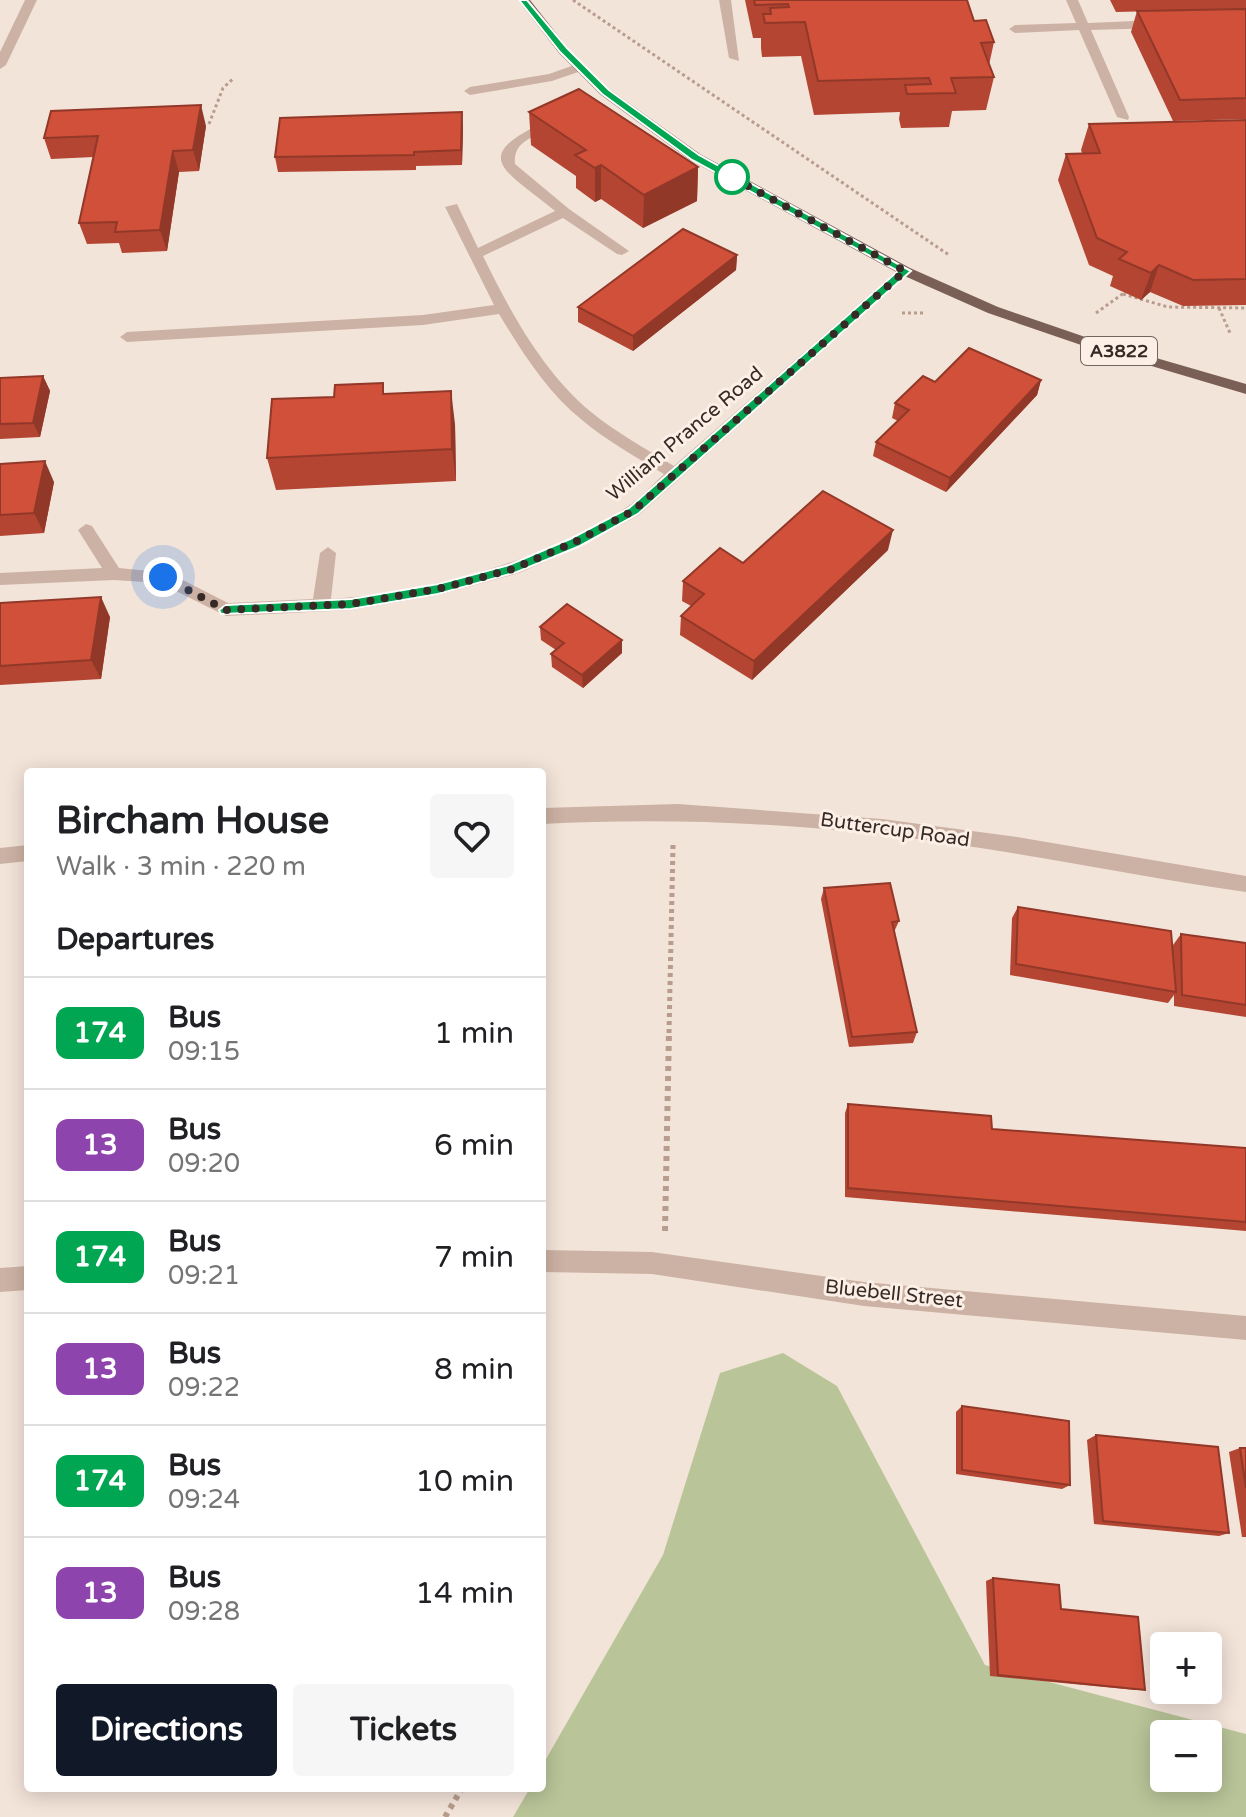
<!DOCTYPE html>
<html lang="en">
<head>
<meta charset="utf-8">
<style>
  body { margin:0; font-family:"Varela Round",sans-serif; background:#f6f6f6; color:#202124; height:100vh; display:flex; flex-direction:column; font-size:30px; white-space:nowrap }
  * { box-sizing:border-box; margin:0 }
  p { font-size:26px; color:#757577 }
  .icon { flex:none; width:44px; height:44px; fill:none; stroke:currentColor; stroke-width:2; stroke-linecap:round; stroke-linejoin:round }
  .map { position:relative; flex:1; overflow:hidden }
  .details { position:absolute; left:24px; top:768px; width:522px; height:1024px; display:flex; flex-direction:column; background:#fff; border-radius:8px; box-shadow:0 4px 20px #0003 }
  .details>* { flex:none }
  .badge { padding:0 16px; border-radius:12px; font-size:28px; line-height:52px }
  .fabs { position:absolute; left:1150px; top:1632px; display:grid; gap:16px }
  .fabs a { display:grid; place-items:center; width:72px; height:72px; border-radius:8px; background:#fff; box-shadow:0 4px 20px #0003; font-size:40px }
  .you { position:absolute; width:40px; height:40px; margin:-20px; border:6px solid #fff; border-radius:50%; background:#1a73e8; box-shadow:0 0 0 12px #1a73e833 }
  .map>.badge { position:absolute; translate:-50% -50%; box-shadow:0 0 0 4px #fff }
  h2 { padding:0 32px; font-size:30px; line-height:72px }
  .round { display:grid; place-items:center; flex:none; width:84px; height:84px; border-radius:8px; background:#f6f6f6 }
  .summary { display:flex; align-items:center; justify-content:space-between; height:136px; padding:0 32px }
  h1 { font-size:38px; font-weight:700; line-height:60px }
  .button { display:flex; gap:16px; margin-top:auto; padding:16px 32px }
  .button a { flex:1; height:92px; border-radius:8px; background:#111827; color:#fff; font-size:32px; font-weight:700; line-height:92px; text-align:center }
  .button a+a { background:#f6f6f6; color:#202124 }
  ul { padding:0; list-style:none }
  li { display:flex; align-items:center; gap:24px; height:112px; padding:0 32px; border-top:2px solid #e0e0e0 }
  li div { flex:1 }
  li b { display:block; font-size:30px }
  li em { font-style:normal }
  li .badge { min-width:88px; font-weight:700; text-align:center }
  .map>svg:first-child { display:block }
</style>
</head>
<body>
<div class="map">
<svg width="1246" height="1817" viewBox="0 0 1246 1817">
  <rect width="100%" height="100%" fill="#f3e4d9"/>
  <path fill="#b9c498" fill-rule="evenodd" d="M783 1353 837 1386 985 1665 1246 1734V1817H513L530 1788H542V1766L663 1555 720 1373ZM1164 1734H1208V1778H1164Z"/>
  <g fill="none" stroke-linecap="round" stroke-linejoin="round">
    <g stroke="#b89c8e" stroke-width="3" stroke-dasharray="3 3" stroke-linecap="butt">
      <polyline points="573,0 949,255"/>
      <polyline points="209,124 223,88 233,79"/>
      <polyline points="1123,294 1168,307 1246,308"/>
      <polyline points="1219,308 1230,333"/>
      <polyline points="902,313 924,313"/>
      <polyline points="1096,313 1124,293"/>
    </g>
    <polyline stroke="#b89c8e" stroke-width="5" stroke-dasharray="4 4" stroke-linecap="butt" points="669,1033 673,845"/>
    <g stroke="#b89c8e" stroke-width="6" stroke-dasharray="5 5" stroke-linecap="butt">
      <polyline points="665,1231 669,1031"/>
      <polyline points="445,1817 462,1788"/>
    </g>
    <g fill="#ccb2a4" fill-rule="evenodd">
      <polygon points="25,0 37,0 6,65 0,69 0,52"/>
      <polygon points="719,0 731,0 739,61 729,58"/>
      <polygon points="1066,0 1078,0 1088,23 1159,20 1165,24 1159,28 1091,30 1129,117 1128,120 1117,117 1079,30 1015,33 1009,29 1015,25 1076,23"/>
      <polygon points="580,63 584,64 584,70 552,81 470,95 464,91 470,87 549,74"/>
      <path d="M549 120 560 123C545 136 512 136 515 164L569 209 629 251 622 255 617 254 563 218 483 256C510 311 542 371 591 412 617 433 646 449 674 466L900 268H910L912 271 639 515 581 546 519 573 438 595 351 610 226 616 160 583 114 580 0 585V573L102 568 78 530 86 524 92 526 119 568 169 573 228 603 313 599 320 553 328 547 336 553 331 599C421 594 552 559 627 507 641 498 652 485 664 474 636 457 607 441 582 420 547 392 522 352 499 314L423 325 127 342 120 337 127 332 423 315 494 305 445 207 457 204 478 248 555 211C504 169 467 157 549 120Z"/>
      <path d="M678 804 882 819 1017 837 1246 876V892C1148 878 1051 858 953 844 816 824 680 817 542 824V808Z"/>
      <polygon points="28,845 28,861 0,864 0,848"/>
      <polygon points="542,1250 652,1252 864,1282 1246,1316 1246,1340 864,1306 652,1274 542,1272"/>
      <polygon points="28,1266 28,1290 0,1292 0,1268"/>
    </g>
    <polygon fill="#7a5f56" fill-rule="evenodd" points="518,0 530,0 567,47 609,89 700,154 910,268 998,307 1094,340 1246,384 1246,394 1084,346 988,313 900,274 690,160 601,95 559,53"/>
  </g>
  <g fill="#b34532">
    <polygon points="745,0 967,0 974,21 994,42 989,65 994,77 986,110 952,111 949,127 901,128 899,119 900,112 814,115 801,56 762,57 761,48 761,38 753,38"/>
    <polygon points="1110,0 1246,0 1246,119 1173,121 1131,32 1137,11 1237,9 1116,12"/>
    <polygon points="529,112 698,167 697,201 643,228 601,199 595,202 576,188 576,176 531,145"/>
    <polygon points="1246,120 1246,305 1183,306 1150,292 1141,300 1110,286 1113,276 1089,265 1058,180 1066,154 1082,153 1081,150 1089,124"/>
    <polygon points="206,126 199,171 179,172 167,251 122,253 119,243 87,244 79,223 94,157 51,159 44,138"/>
    <polygon points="463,127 462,165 416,166 416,170 278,172 275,157"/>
    <polygon points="737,255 736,270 633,351 578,322 578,307"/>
    <polygon points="43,376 50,391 40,437 0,439 0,378"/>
    <polygon points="1041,380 1037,395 946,492 873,456 876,442 898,421 892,418 895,403 935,382"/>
    <polygon points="385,394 455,424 456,481 276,490 267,458"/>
    <polygon points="0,464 54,482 44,533 0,536"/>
    <polygon points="888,550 752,680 680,635 681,616 691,606 682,601 683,581 743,563"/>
    <polygon points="0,603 110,617 101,679 0,685"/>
    <polygon points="540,627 622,653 583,688 552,667 551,654 556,650 541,640"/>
    <polygon points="824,888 899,921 894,932 917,1032 913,1043 849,1047 821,899"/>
    <polygon points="1018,907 1173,945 1181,934 1246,943 1246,1017 1174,1006 1174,995 1168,1003 1010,975 1012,918"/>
    <polygon points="848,1104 992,1129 1246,1148 1246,1231 845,1197 845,1113"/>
    <polygon points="962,1406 1070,1485 1062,1489 956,1474 956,1412"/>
    <polygon points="1096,1435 1229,1533 1219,1536 1094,1524 1087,1440"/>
    <polygon points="1240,1448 1246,1448 1246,1537 1242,1537 1229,1452"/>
    <polygon points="993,1578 1061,1609 1145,1690 1135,1690 990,1676 986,1581"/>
  </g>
  <g fill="#923829">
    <polygon points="201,105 206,126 199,171 193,150"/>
    <polygon points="462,112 463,127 462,165 461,150"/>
    <polygon points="173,151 179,172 167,251 160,230"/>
    <polygon points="601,165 601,199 595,202 595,168"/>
    <polygon points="698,167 697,201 643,228 644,195"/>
    <polygon points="737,255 736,270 633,351 633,336"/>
    <polygon points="1159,265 1150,292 1141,300 1151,273"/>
    <polygon points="43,376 50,391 40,437 33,423"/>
    <polygon points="1041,380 1037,395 946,492 950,478"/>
    <polygon points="451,391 455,424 456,481 452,449"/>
    <polygon points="45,461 54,482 44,533 34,513"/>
    <polygon points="893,530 888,550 752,680 754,661"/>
    <polygon points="101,597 110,617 101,679 91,660"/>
    <polygon points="622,640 622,653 583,688 582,675"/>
  </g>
  <g fill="#d0503a" stroke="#923829" stroke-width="2">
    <polygon points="754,0 967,0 974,21 986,20 994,42 981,43 994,77 951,78 956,93 907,94 905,85 931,84 929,78 818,81 805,22 765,23 763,14 771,14 770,8 789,7 788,4 755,5"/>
    <polygon points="1246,9 1246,98 1180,100 1137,11"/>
    <polygon points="579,89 698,167 644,195 601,165 595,168 575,155 586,150 529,112"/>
    <polygon points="201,105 193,150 173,151 160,230 115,232 117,222 79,223 98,136 44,138 51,111"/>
    <polygon points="462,112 461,150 414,152 414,155 275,157 280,118"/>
    <polygon points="1246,120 1246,279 1193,280 1159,265 1151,273 1119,259 1127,252 1097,238 1066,154 1100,153 1089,124"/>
    <polygon points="683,229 737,255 633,336 578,307"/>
    <polygon points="969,348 1041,380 950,478 876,442 909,410 895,403 923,376 935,382"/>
    <polygon points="43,376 33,423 0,424 0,378"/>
    <polygon points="383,383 383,394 451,391 452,449 267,458 272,399 334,397 335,385"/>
    <polygon points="45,461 34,513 0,515 0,464"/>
    <polygon points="823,491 893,530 754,661 681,616 704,594 683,581 720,548 743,563"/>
    <polygon points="101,597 91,660 0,666 0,603"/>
    <polygon points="567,604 622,640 582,675 551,654 564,643 540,627"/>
    <polygon points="890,883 899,921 892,922 917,1032 852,1037 824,888"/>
    <polygon points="1018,907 1171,931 1176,992 1016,964"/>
    <polygon points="1181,934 1246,943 1246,1005 1182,995"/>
    <polygon points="848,1104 991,1116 992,1129 1246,1148 1246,1222 848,1188"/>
    <polygon points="962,1406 1069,1421 1070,1485 962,1470"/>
    <polygon points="1096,1435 1218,1447 1229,1533 1103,1521"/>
    <polygon points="1240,1448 1246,1448 1246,1488"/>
    <polygon points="993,1578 1059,1585 1061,1609 1138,1617 1145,1690 998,1675"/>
  </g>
  <polygon fill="#00a651" stroke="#fff" stroke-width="2" points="519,0 527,0 567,48 609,90 699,155 911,271 638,514 580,546 517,572 438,594 351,609 221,614 219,610 226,605 351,599 438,584 509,565 570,539 629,508 898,271 692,160 602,94 560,52"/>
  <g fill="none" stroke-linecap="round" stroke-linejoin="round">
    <polyline stroke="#372a26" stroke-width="8" stroke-dasharray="0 14.4" points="163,577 226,610 351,604 438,589 513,569 575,542 633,511 905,271 722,172 732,177"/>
  </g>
  <circle fill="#fff" stroke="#00a651" stroke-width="4" cx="732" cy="177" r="16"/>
  <g text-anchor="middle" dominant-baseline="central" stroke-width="6" stroke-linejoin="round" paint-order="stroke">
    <rect fill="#fbefe6" stroke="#726560" stroke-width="2" x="1081" y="337" width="76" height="28" rx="6"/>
    <g font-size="18" font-weight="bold" fill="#372a26">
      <text x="1119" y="351">A3822</text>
    </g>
    <g font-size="20" fill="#372a26" stroke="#fbefe6">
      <text transform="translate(685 434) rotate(-40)">William Prance Road</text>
      <text transform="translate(895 830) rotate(8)">Buttercup Road</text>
      <text transform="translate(894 1294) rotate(6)">Bluebell Street</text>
    </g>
  </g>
</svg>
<div class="fabs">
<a>+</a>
<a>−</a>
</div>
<div class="you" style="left:163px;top:577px"></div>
<section class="details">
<div class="summary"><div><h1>Bircham House</h1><p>Walk · 3 min · 220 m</p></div><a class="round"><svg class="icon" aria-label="heart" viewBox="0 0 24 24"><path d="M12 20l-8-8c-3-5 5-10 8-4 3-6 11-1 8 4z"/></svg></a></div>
<h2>Departures</h2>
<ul>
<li><span class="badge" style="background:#00a651;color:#fff">174</span><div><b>Bus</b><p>09:15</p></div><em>1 min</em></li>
<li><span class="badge" style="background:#8e44ad;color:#fff">13</span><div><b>Bus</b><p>09:20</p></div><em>6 min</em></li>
<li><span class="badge" style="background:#00a651;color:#fff">174</span><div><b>Bus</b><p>09:21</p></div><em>7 min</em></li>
<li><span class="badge" style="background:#8e44ad;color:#fff">13</span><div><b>Bus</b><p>09:22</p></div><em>8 min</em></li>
<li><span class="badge" style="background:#00a651;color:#fff">174</span><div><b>Bus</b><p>09:24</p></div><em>10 min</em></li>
<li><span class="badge" style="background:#8e44ad;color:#fff">13</span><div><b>Bus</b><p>09:28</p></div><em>14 min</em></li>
</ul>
<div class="button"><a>Directions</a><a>Tickets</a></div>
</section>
</div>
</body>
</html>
